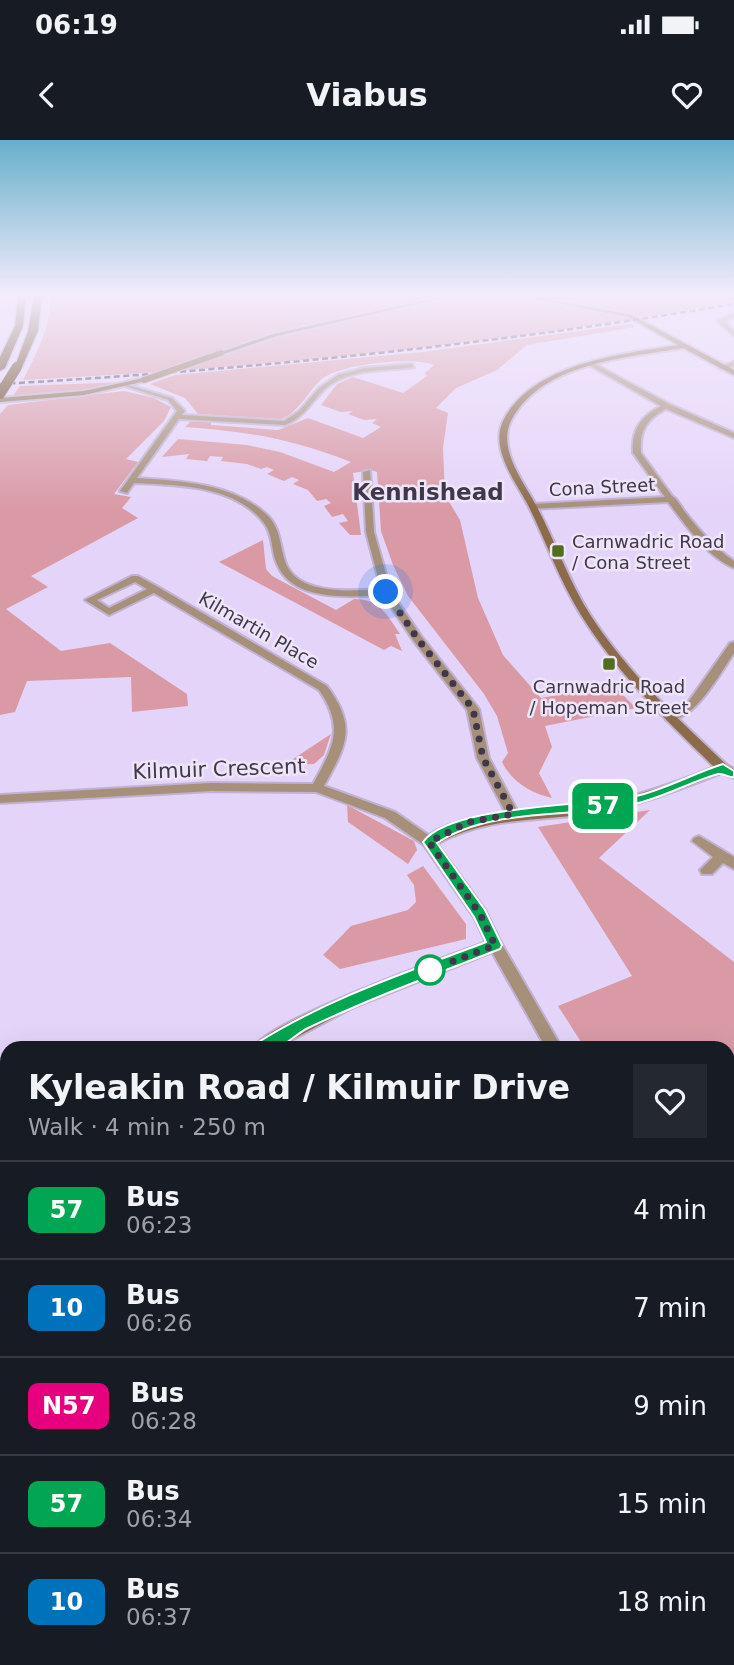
<!DOCTYPE html>
<html lang="en">
<head>
<meta charset="utf-8">
<style>
  body { margin:0; font-family:"DejaVu Sans",sans-serif; background:#242831; color:#f1f3f6; height:100vh; display:flex; flex-direction:column; font-size:26px; white-space:nowrap }
  * { box-sizing:border-box; margin:0 }
  p { font-size:23px; color:#9ea1a6 }
  .icon { flex:none; width:38px; height:38px; fill:none; stroke:currentColor; stroke-width:2; stroke-linecap:round; stroke-linejoin:round }
  .map { position:relative; flex:1; overflow:hidden }
  .drawer { position:absolute; left:0px; top:901px; width:735px; height:625px; display:flex; flex-direction:column; background:#171b24; border-radius:21px 21px 0 0; box-shadow:0 7px 28px #0002 }
  .drawer>* { flex:none }
  .badge { padding:0 14px; border-radius:10px; font-size:24px; line-height:46px }
  .you { position:absolute; width:35px; height:35px; margin:-18px; border:5px solid #fff; border-radius:50%; background:#1a73e8; box-shadow:0 0 0 10px #1a73e833 }
  .map>.badge { position:absolute; translate:-50% -50%; box-shadow:0 0 0 4px #fff }
  .round { display:grid; place-items:center; flex:none; width:74px; height:74px; border-radius:0px; background:#242831 }
  .summary { display:flex; align-items:center; justify-content:space-between; height:119px; padding:0 28px }
  h1 { font-size:33px; font-weight:800; line-height:52px }
  ul { padding:0; list-style:none }
  li { display:flex; align-items:center; gap:21px; height:98px; padding:0 28px; border-top:2px solid #363941 }
  li div { flex:1 }
  li b { display:block; font-size:26px }
  li em { font-style:normal }
  li .badge { min-width:77px; font-weight:700; text-align:center }
  .status { display:flex; justify-content:space-between; align-items:center; height:49px; padding:0 35px; background:#171b24; direction:ltr }
  .status svg { height:19px; fill:currentColor }
  header { display:flex; justify-content:space-between; align-items:center; height:91px; padding:0 28px; background:#171b24; font-size:32px; font-weight:800 }
  .map>svg:first-child { display:block }
</style>
</head>
<body>
<div class="status"><b>06:19</b><svg viewBox="0 0 49 12"><path d="M0 12V9h3v3zM5 12V6h3v6zM10 12V3h3v9zM15 12V0h3v12zM26 1h20v11H26zM47 4h2v5h-2z"/></svg></div>
<header><svg class="icon" aria-label="back" viewBox="0 0 24 24"><path d="M15 5l-7 7 7 7"/></svg>Viabus<svg class="icon" aria-label="heart" viewBox="0 0 24 24"><path d="M12 20l-8-8c-3-5 5-10 8-4 3-6 11-1 8 4z"/></svg></header>
<div class="map">
<svg width="734" height="1525" viewBox="0 0 734 1525">
  <rect width="100%" height="100%" fill="#e5d4f9"/>
  <g fill="#d99aa6">
    <path d="M49 156H734V162C499 204 261 228 23 240 35 216 53 184 49 156Z"/>
    <path d="M631 184 635 187 527 205 497 230 456 248 436 268 448 273 443 308 445 355 460 380 478 458 503 515 541 558 613 545 636 568 545 586 552 607 539 633 552 658C531 653 512 642 502 622L508 613 497 576 484 554 408 456 393 425 381 391 377 332 371 330 353 333 361 395H350L339 383 348 381 343 374 332 377 324 366 331 363 326 359 317 361 308 350 293 344 299 340 292 337 284 341 267 334 274 330 267 327 261 329 247 324 221 321 223 317 210 316 207 321 186 319 189 314 162 317 178 299 247 305 280 312 334 332 351 322C288 298 251 292 185 287L190 282H211V285L278 290 308 278 363 298 381 287 372 283 377 279 364 280 348 274 353 271 341 272 321 265 337 244 353 237 403 253 427 236 425 233 434 225C412 216 343 224 323 238 308 250 300 272 281 279L198 274 185 258 150 244 175 235 422 212Z"/>
    <polygon points="128,242 95,249 12,257 20,246"/>
    <polygon points="124,251 154,258 171,267 164,281 126,319 138,322 114,354 131,357 122,368 138,378 31,436 48,447 6,469 61,511 110,503 187,554 188,566 132,572 131,537 27,541 15,572 0,575 0,274 8,265"/>
    <path d="M263 400 266 429 272 436 336 470 354 459C380 459 387 475 400 494H395L402 511 391 506 384 510 219 422Z"/>
    <polygon points="331,594 324,615 314,624 284,625"/>
    <polygon points="347,665 414,701 417,710 408,724 348,682"/>
    <polygon points="650,670 599,718 734,822 734,1132 728,1124 728,908 585,908 558,866 632,836 538,687"/>
    <polygon points="423,726 466,784 466,799 340,829 323,815 351,786 408,770 416,762 414,745 407,735"/>
    <polygon points="728,1460 734,1471 734,1525 614,1525 612,1519 728,1519"/>
  </g>
  <g fill="none" stroke-linecap="round" stroke-linejoin="round">
    <defs>
      <g id="street">
        <polygon points="734,173 734,177 724,181 734,191 734,196 717,181"/>
        <polygon points="734,222 734,226 721,229 718,227"/>
        <path d="M589 223H593L669 264 734 293V298L666 269C647 279 639 291 641 313L672 356C678 359 680 366 685 372 699 390 715 408 734 421V428C706 416 686 385 668 362L530 369V365L533 364 665 357 633 313C631 290 641 276 661 266L589 225Z"/>
        <path d="M412 224 414 227C384 232 350 227 325 249 311 262 304 278 285 285L179 279 137 338C182 341 234 343 268 376 280 388 280 405 285 421 296 456 352 451 381 449L366 392 363 332 370 330 374 392 391 452 421 496 479 569 489 618 519 674 513 679 508 677 477 618 467 570 413 500 383 455C350 457 292 462 277 424 271 411 273 394 264 383 235 345 177 345 134 343L127 353 120 351 177 271 168 260 125 246V244L172 258 185 271 182 275 284 281 299 271 319 248 338 235 364 228Z"/>
        <path d="M132 436H138L158 447 327 546C357 587 347 604 324 646L395 672 434 699 436 702 434 705H424L385 678 316 652 211 651 0 663V655L211 643 313 644C333 608 345 587 319 550L154 453 109 475 85 460ZM135 442 147 449 109 468 97 460Z"/>
        <path d="M734 502V513C720 533 694 583 666 580V574L689 561 730 503Z"/>
        <polygon points="699,696 734,717 734,729 723,723 712,734 702,734 700,730 713,717 692,701 694,698"/>
        <polygon points="495,799 500,801 562,908 546,908 488,805 490,801"/>
        <polygon points="728,1166 734,1169 734,1195 728,1192"/>
        <polygon points="415,1519 439,1519 440,1525 416,1525"/>
      </g>
      <g id="secondary">
        <polygon points="444,156 452,156 277,196 221,215 218,213 273,194"/>
        <path d="M520 156H530L632 175 734 230V235L732 234 683 208C626 218 544 222 512 279 496 308 524 342 537 367 556 403 569 442 591 476 628 533 678 579 727 625L734 629V638L722 633C679 650 635 667 589 674 537 681 485 677 437 704L485 770 502 805 500 809 352 868 276 908H254C265 881 450 816 486 802L474 777 424 705 422 702C449 668 565 670 608 661 645 654 680 641 714 627 666 580 617 533 581 475 559 440 546 401 528 365 515 341 490 309 503 281 532 223 622 214 678 205L628 177Z"/>
        <polygon points="144,238 146,241 84,255 0,262 0,258 84,251"/>
        <polygon points="7,1122 7,1145 0,1148 0,1125"/>
      </g>
      <g id="highway">
        <polygon points="18,156 26,156 23,186 5,228 0,231 0,217 15,186"/>
        <polygon points="34,156 42,156 38,191 22,227 14,229 28,191"/>
      </g>
    </defs>
    <use href="#street" stroke="#c1b1d2" stroke-width="4"/>
    <use href="#secondary" stroke="#c1b1d2" stroke-width="4"/>
    <use href="#highway" stroke="#c1b1d2" stroke-width="3"/>
    <use href="#street" fill="#a6907a" fill-rule="evenodd"/>
    <use href="#secondary" fill="#8b6b4a" fill-rule="evenodd"/>
    <use href="#highway" fill="#5f3c13" fill-rule="evenodd"/>
    <path stroke="#53495e" stroke-width="2.5" stroke-dasharray="6 3.5" stroke-linecap="butt" d="M0 244C246 230 491 205 734 164"/>
    <defs>
      <polyline id="secondary-bridge" points="144,240 221,213"/>
      <polyline id="highway-bridge" points="0,254 17,227"/>
    </defs>
    <use href="#secondary-bridge" stroke="#c1b1d2" stroke-width="8" stroke-linecap="butt"/>
    <use href="#highway-bridge" stroke="#c1b1d2" stroke-width="11" stroke-linecap="butt"/>
    <use href="#secondary-bridge" stroke="#8b6b4a" stroke-width="6"/>
    <use href="#highway-bridge" stroke="#5f3c13" stroke-width="10"/>
  </g>
  <linearGradient id="sky" x2="0" y2="1"><stop stop-color="#67afcb"/><stop offset="0.42" stop-color="#f3ecfc"/><stop offset="1" stop-color="#f3ecfc" stop-opacity="0"/></linearGradient>
  <rect width="734" height="369" fill="url(#sky)"/>
  <path fill="#00a651" stroke="#fff" stroke-width="2" d="M723 624 734 631V637C730 639 725 633 718 634 687 643 659 660 626 666 565 678 490 668 437 703L485 770 502 805 500 809C436 834 371 858 308 888 295 894 272 919 257 913V903C328 858 408 832 486 802L474 777 423 702C451 664 587 667 636 656 666 649 694 633 723 624Z"/>
  <g fill="none" stroke-linecap="round" stroke-linejoin="round">
    <polyline stroke="#40374a" stroke-width="7" stroke-dasharray="0 12.6" points="386,452 417,498 473,569 483,618 513,674 469,682 429,702 480,774 495,805 423,833 430,830"/>
  </g>
  <g fill="#526d20" stroke="#eee5f8" stroke-width="2.5">
    <rect x="551" y="404" width="14" height="14" rx="3.5"/>
    <rect x="602" y="517" width="14" height="14" rx="3.5"/>
  </g>
  <circle fill="#fff" stroke="#00a651" stroke-width="3.5" cx="430" cy="830" r="14"/>
  <g text-anchor="middle" dominant-baseline="central" stroke-width="5" stroke-linejoin="round" paint-order="stroke">
    <g font-size="18" fill="#40374a" stroke="#eee5f8">
      <text transform="translate(602 347) rotate(-3)">Cona Street</text>
      <text transform="translate(259 490) rotate(30)">Kilmartin Place</text>
    </g>
    <g font-size="18" fill="#40374a" stroke="#eee5f8" text-anchor="start">
      <text x="572" y="401">Carnwadric Road<tspan x="572" dy="21">/ Cona Street</tspan></text>
      <text x="609" y="546" text-anchor="middle">Carnwadric Road<tspan x="609" dy="21">/ Hopeman Street</tspan></text>
    </g>
    <g font-size="21" fill="#40374a" stroke="#eee5f8">
      <text transform="translate(219 629) rotate(-2)">Kilmuir Crescent</text>
    </g>
    <g font-size="23" font-weight="bold" fill="#40374a" stroke="#eee5f8">
      <text x="428" y="352">Kennishead</text>
    </g>
  </g>
</svg>
<div class="you" style="left:386px;top:452px"></div>
<b class="badge" style="left:603px;top:666px;background:#00a651;color:#fff">57</b>
<section class="drawer">
<div class="summary"><div><h1>Kyleakin Road / Kilmuir Drive</h1><p>Walk · 4 min · 250 m</p></div><a class="round"><svg class="icon" aria-label="heart" viewBox="0 0 24 24"><path d="M12 20l-8-8c-3-5 5-10 8-4 3-6 11-1 8 4z"/></svg></a></div>
<ul>
<li><span class="badge" style="background:#00a651;color:#fff">57</span><div><b>Bus</b><p>06:23</p></div><em>4 min</em></li>
<li><span class="badge" style="background:#0072bc;color:#fff">10</span><div><b>Bus</b><p>06:26</p></div><em>7 min</em></li>
<li><span class="badge" style="background:#e6007e;color:#fff">N57</span><div><b>Bus</b><p>06:28</p></div><em>9 min</em></li>
<li><span class="badge" style="background:#00a651;color:#fff">57</span><div><b>Bus</b><p>06:34</p></div><em>15 min</em></li>
<li><span class="badge" style="background:#0072bc;color:#fff">10</span><div><b>Bus</b><p>06:37</p></div><em>18 min</em></li>
</ul>
</section>
</div>
</body>
</html>
